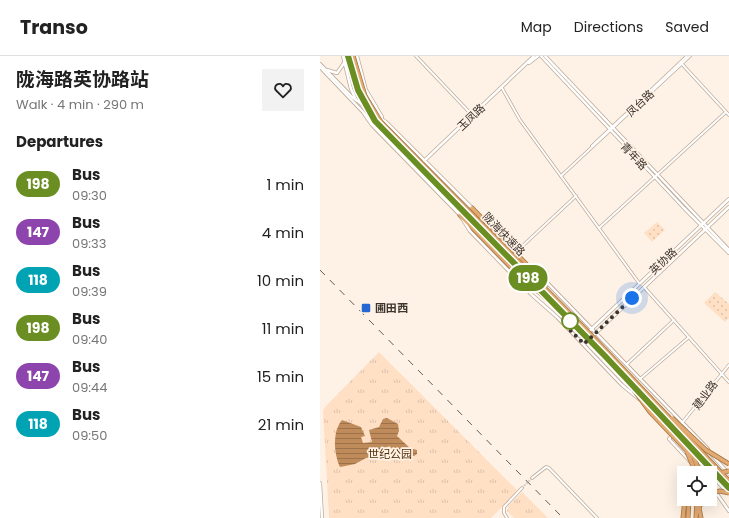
<!DOCTYPE html>
<html lang="en">
<head>
<meta charset="utf-8">
<style>
  body { margin:0; font-family:Poppins,"Noto Sans SC",sans-serif; background:#f2f2f2; color:#222; height:100vh; display:flex; flex-direction:column; font-size:15px; white-space:nowrap }
  * { box-sizing:border-box; margin:0 }
  p { font-size:13px; color:#767676 }
  .icon { flex:none; width:22px; height:22px; fill:none; stroke:currentColor; stroke-width:2; stroke-linecap:round; stroke-linejoin:round }
  .map { position:relative; flex:1; overflow:hidden }
  .panel { display:flex; flex-direction:column; background:#fff; width:320px }
  .panel>* { flex:none }
  .badge { padding:0 8px; border-radius:13px; font-size:14px; line-height:26px }
  .fabs { position:absolute; left:357px; top:410px; display:grid; gap:8px }
  .fabs a { display:grid; place-items:center; width:40px; height:40px; border-radius:0px; background:#fff; box-shadow:0 4px 16px #0002; font-size:20px }
  .you { position:absolute; width:20px; height:20px; margin:-10px; border:3px solid #fff; border-radius:50%; background:#1a73e8; box-shadow:0 0 0 6px #1a73e833 }
  .map>.badge { position:absolute; translate:-50% -50%; box-shadow:0 0 0 2px #fff }
  h2 { padding:0 16px; font-size:15px; line-height:36px }
  .round { display:grid; place-items:center; flex:none; width:42px; height:42px; border-radius:0px; background:#f2f2f2 }
  .headline { display:flex; align-items:center; justify-content:space-between; height:68px; padding:0 16px }
  h1 { font-size:19px; font-weight:700; line-height:30px }
  ul { padding:0; list-style:none }
  li { display:flex; align-items:center; gap:12px; height:48px; padding:0 16px }
  li div { flex:1 }
  li b { display:block; font-size:15px }
  li em { font-style:normal }
  li .badge { min-width:44px; font-weight:700; text-align:center }
  header { display:flex; align-items:center; gap:24px; box-sizing:border-box; height:56px; padding:0 20px; background:#fff; border-bottom:1px solid #e0e0e0 }
  header strong { font-size:19px }
  nav { display:flex; gap:22px; margin-inline-start:auto; font-size:14px }
  main { display:flex; flex:1; min-height:0 }
  .map>svg:first-child { display:block }
</style>
</head>
<body>
<header>
<strong>Transo</strong>
<nav><a>Map</a><a>Directions</a><a>Saved</a></nav>
</header>
<main>
<section class="panel">
<div class="headline"><div><h1>陇海路英协路站</h1><p>Walk · 4 min · 290 m</p></div><a class="round"><svg class="icon" aria-label="heart" viewBox="0 0 24 24"><path d="M12 20l-8-8c-3-5 5-10 8-4 3-6 11-1 8 4z"/></svg></a></div>
<h2>Departures</h2>
<ul>
<li><span class="badge" style="background:#6b8e23;color:#fff">198</span><div><b>Bus</b><p>09:30</p></div><em>1 min</em></li>
<li><span class="badge" style="background:#8e44ad;color:#fff">147</span><div><b>Bus</b><p>09:33</p></div><em>4 min</em></li>
<li><span class="badge" style="background:#00a3b4;color:#fff">118</span><div><b>Bus</b><p>09:39</p></div><em>10 min</em></li>
<li><span class="badge" style="background:#6b8e23;color:#fff">198</span><div><b>Bus</b><p>09:40</p></div><em>11 min</em></li>
<li><span class="badge" style="background:#8e44ad;color:#fff">147</span><div><b>Bus</b><p>09:44</p></div><em>15 min</em></li>
<li><span class="badge" style="background:#00a3b4;color:#fff">118</span><div><b>Bus</b><p>09:50</p></div><em>21 min</em></li>
</ul>
</section>
<div class="map">
<svg width="409" height="462" viewBox="0 0 409 462">
  <defs>
    <pattern id="grass-dots" width="8" height="8" patternUnits="userSpaceOnUse"><rect width="8" height="8" fill="#ffe0c5"/><path d="M2 2h.1M6 6h.1" fill="none" stroke="#dbc1aa" stroke-width="1.8" stroke-linecap="round"/></pattern>
    <pattern id="park-tufts" width="24" height="20" patternUnits="userSpaceOnUse"><rect width="24" height="20" fill="#ffe0c5"/><path d="M3 7l-1-3M5 7V3M7 7l1-3M15 17l-1-3M17 17v-4M19 17l1-3" fill="none" stroke="#dbc1aa"/></pattern>
    <pattern id="water-rules" width="6" height="5" patternUnits="userSpaceOnUse"><rect width="6" height="5" fill="#bf8b5a"/><path d="M0 2.5h6" fill="none" stroke="#9c724b"/></pattern>
  </defs>
  <rect width="100%" height="100%" fill="#fef2e6"/>
  <g fill="url(#grass-dots)">
    <polygon points="337,166 345,174 332,186 324,177"/>
    <polygon points="395,236 409,248 409,262 405,266 384,247"/>
  </g>
  <g fill="url(#park-tufts)">
    <polygon points="59,296 198,435 171,462 9,462 3,355 5,351"/>
    <polygon points="202,436 228,462 194,462 187,455 189,449"/>
  </g>
  <path fill="url(#water-rules)" d="M67 362 78 368 79 375 77 380 90 392 97 394V398L94 400 77 397 69 390 53 401 46 402 35 408 20 411C14 398 12 376 22 364L41 371 45 380 41 381 43 387 52 386 49 374 59 371 63 363Z"/>
  <g fill="none" stroke-linecap="round" stroke-linejoin="round">
    <polyline stroke="#d7ccc1" stroke-width="2" stroke-dasharray="2 1" stroke-linecap="butt" points="202,432 212,422"/>
    <defs>
      <g id="minor">
        <polyline points="96,0 152,59"/>
        <polyline points="361,7 409,59"/>
        <polyline points="182,32 200,64 319,227"/>
        <polyline points="272,90 367,0"/>
        <polyline points="241,120 370,0"/>
        <polyline points="279,172 406,56"/>
        <polyline points="196,196 256,140"/>
        <polyline points="324,231 409,326"/>
        <polyline points="307,308 354,264"/>
        <polyline points="320,323 368,282"/>
        <polyline points="362,367 409,309"/>
        <polyline points="212,422 226,411 229,412 277,462"/>
        <polyline points="187,462 184,457 184,451 202,432"/>
      </g>
      <g id="tertiary">
        <polyline points="23,0 31,33 36,44"/>
        <polyline points="37,0 46,34 62,61"/>
        <polyline points="221,0 364,152 409,197"/>
        <polyline points="225,0 409,194"/>
        <polyline points="209,7 218,0"/>
        <polyline points="0,8 32,41 66,66 153,153"/>
        <polyline points="0,11 43,56 52,69 140,159 150,175 211,238 237,261 302,329 319,343"/>
        <polyline points="7,14 17,17 24,7"/>
        <polyline points="104,105 214,0"/>
        <polyline points="212,211 388,393"/>
        <polyline points="260,284 409,143"/>
        <polyline points="264,288 409,151"/>
        <polyline points="326,349 407,436"/>
        <polyline points="352,379 349,383 378,414"/>
        <polyline points="379,390 409,422"/>
        <polyline points="392,399 409,418"/>
        <polyline points="0,427 2,462"/>
        <polyline points="390,428 409,455"/>
      </g>
      <g id="trunk">
        <polyline points="152,152 211,213 225,230"/>
        <polyline points="140,159 191,211 239,254"/>
        <polyline points="363,462 365,443"/>
        <polyline points="368,462 369,443"/>
        <polyline points="376,462 377,443"/>
        <polyline points="381,462 379,452 383,443"/>
      </g>
    </defs>
    <use href="#minor" stroke="#bdaa98" stroke-width="3.5"/>
    <use href="#tertiary" stroke="#bdaa98" stroke-width="4"/>
    <use href="#trunk" stroke="#a47342" stroke-width="5"/>
    <use href="#minor" stroke="#fff" stroke-width="2"/>
    <use href="#tertiary" stroke="#fff" stroke-width="2.5"/>
    <use href="#trunk" stroke="#e3aa72" stroke-width="3.5"/>
    <polyline stroke="#655c54" stroke-width="1" stroke-dasharray="7 7" stroke-linecap="butt" points="0,214 243,462"/>
    <defs>
      <g id="trunk-bridge">
        <polyline points="28,0 40,39 55,65 285,300 409,432"/>
        <polyline points="33,0 45,40 61,66 271,279 409,425"/>
        <polyline points="314,334 330,356 374,402 380,417"/>
        <polyline points="352,362 386,394 409,408"/>
        <polyline points="367,396 373,410 373,417"/>
        <polyline points="390,419 409,415"/>
        <polyline points="390,437 400,435 409,437"/>
      </g>
    </defs>
    <use href="#trunk-bridge" stroke="#a47342" stroke-width="5" stroke-linecap="butt"/>
    <use href="#trunk-bridge" stroke="#e3aa72" stroke-width="3.5"/>
  </g>
  <g fill="none" stroke-linecap="round" stroke-linejoin="round">
    <defs>
      <polyline id="line" points="28,0 38,34 55,65 285,300 409,432"/>
    </defs>
    <use href="#line" stroke="#fff" stroke-width="9"/>
    <use href="#line" stroke="#6b8e23" stroke-width="6"/>
    <polyline stroke="#3c342d" stroke-width="4" stroke-dasharray="0 7.2" points="250,265 245,269 264,288 312,242"/>
  </g>
  <rect fill="#2567d3" stroke="#fef2e6" stroke-width="1.5" x="41" y="247" width="10" height="10" rx="2"/>
  <circle fill="#fff" stroke="#6b8e23" stroke-width="2" cx="250" cy="265" r="8"/>
  <g text-anchor="middle" dominant-baseline="central" stroke-width="3.5" stroke-linejoin="round" paint-order="stroke">
    <g font-size="11" fill="#3c342d" stroke="#fef2e6">
      <text transform="translate(320 47) rotate(-43)">凤台路</text>
      <text transform="translate(151 61) rotate(-43)">玉凤路</text>
      <text transform="translate(314 100) rotate(47)">青年路</text>
      <text transform="translate(184 178) rotate(46)">陇海快速路</text>
      <text transform="translate(343 205) rotate(-43)">英协路</text>
      <text transform="translate(385 339) rotate(-53)">建业路</text>
    </g>
    <g font-size="11" font-weight="bold" fill="#3c342d" stroke="#fef2e6" text-anchor="start">
      <text x="55" y="252">圃田西</text>
    </g>
    <g font-size="11" fill="#533007" stroke="#fef2e6">
      <text x="70" y="398">世纪公园</text>
    </g>
  </g>
</svg>
<div class="fabs">
<a><svg class="icon" aria-label="locate" viewBox="0 0 24 24"><circle cx="12" cy="12" r="6"/><path d="M12 2v4M12 18v4M2 12h4M18 12h4"/></svg></a>
</div>
<div class="you" style="left:312px;top:242px"></div>
<b class="badge" style="left:208px;top:222px;background:#6b8e23;color:#fff">198</b>
</div>
</main>
</body>
</html>
